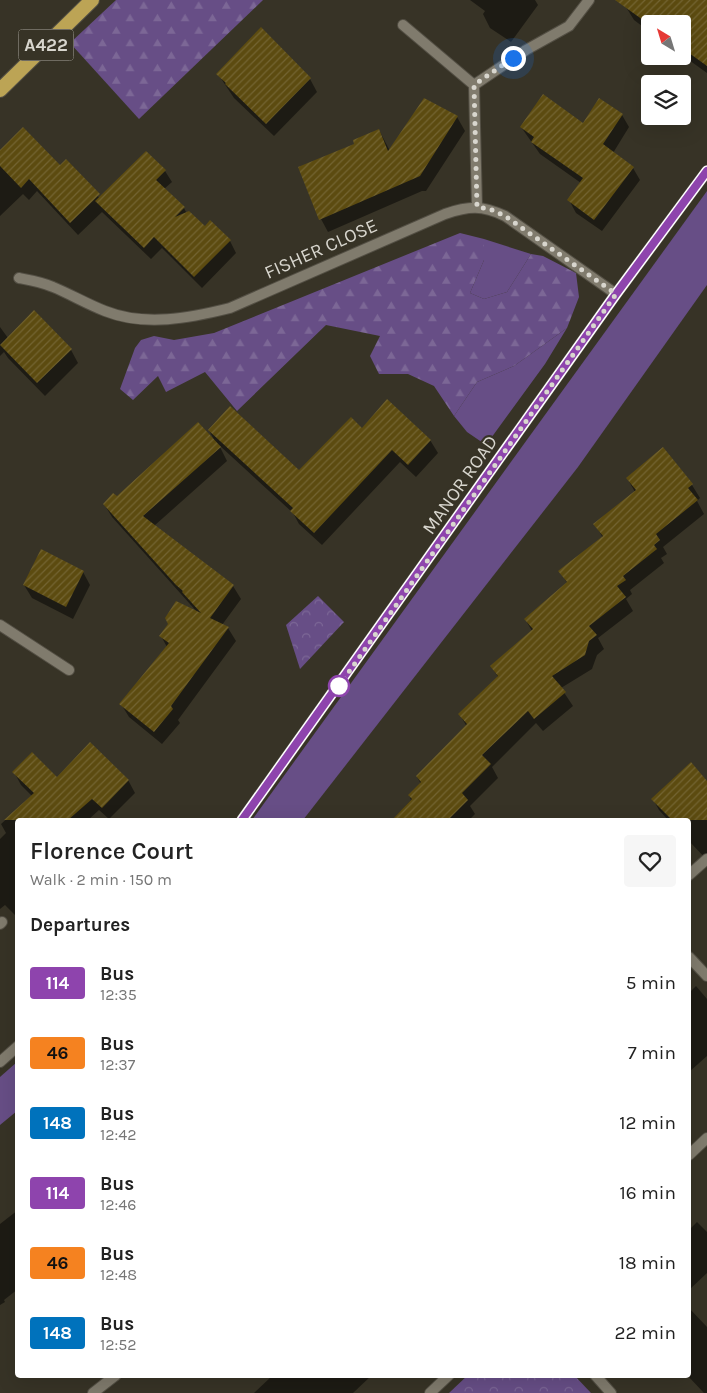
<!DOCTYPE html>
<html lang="en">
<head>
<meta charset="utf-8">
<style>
  body { margin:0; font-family:Karla,sans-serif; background:#f6f6f6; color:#222; height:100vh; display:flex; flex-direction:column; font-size:19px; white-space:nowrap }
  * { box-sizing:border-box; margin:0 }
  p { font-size:16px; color:#767676 }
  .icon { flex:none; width:28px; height:28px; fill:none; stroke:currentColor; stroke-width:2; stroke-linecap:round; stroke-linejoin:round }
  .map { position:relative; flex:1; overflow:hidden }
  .sheet { position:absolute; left:15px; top:818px; width:676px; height:560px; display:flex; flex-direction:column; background:#fff; border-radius:5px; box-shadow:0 5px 20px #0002 }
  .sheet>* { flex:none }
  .badge { padding:0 10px; border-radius:4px; font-size:18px; line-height:32px }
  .needle { width:32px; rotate:322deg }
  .buttons { position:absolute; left:641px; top:15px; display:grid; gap:10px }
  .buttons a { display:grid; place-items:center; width:50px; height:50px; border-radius:5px; background:#fff; box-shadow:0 5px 20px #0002; font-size:25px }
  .you { position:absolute; width:25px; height:25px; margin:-12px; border:4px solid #fff; border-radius:50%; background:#1a73e8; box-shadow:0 0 0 8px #1a73e833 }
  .map>.badge { position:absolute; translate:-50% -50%; box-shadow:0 0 0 2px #fff }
  h2 { padding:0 15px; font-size:19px; line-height:45px }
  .round { display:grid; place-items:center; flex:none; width:52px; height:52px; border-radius:5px; background:#f6f6f6 }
  .headline { display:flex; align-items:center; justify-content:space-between; height:85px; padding:0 15px }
  h1 { font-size:24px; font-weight:600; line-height:38px }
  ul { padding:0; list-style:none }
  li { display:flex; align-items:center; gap:15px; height:70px; padding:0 15px }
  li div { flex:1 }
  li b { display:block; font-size:19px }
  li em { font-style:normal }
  li .badge { min-width:55px; font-weight:700; text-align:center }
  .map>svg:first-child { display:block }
</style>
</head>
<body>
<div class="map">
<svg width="707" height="1393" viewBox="0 0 707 1393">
  <defs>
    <pattern id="forest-firs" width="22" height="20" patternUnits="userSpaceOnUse" patternTransform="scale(1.25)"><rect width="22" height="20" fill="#674e86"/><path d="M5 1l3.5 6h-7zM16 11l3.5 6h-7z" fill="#7c6796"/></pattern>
    <pattern id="park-crowns" width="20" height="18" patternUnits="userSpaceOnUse" patternTransform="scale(1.25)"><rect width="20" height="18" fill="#674e86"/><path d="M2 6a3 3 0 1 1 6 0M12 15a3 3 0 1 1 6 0" fill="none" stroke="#7c6796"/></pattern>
    <pattern id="building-hatch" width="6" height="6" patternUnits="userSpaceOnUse" patternTransform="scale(1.25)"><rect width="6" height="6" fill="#5c4b10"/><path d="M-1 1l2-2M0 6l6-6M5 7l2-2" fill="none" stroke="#736432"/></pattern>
  </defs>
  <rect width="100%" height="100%" fill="#373326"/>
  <g fill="#674e86">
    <polygon points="707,191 707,285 578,467 303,820 252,820"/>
    <polygon points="484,239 531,254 507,292 484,299 470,293 484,260"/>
    <polygon points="567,328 545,364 486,445 467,432 454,416 477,382 514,366"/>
    <polygon points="17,1062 17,1111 0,1125 0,1077"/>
  </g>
  <g fill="url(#forest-firs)">
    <polygon points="116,0 263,0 139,119 70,43"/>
    <polygon points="460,233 484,239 484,260 470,293 484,299 507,292 531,254 543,256 576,273 579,297 567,328 514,366 477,382 454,416 434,386 408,374 379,374 370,356 380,336 326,325 237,411 205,372 166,392 158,376 133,400 120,389 135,348 141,340 154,336 174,340 214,333"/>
  </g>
  <g fill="url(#park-crowns)">
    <polygon points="318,596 344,622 300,669 286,625"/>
    <polygon points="468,1375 574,1375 591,1393 449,1393"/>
  </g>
  <g fill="#0007">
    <polygon points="470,0 535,0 538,5 511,42 490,28 483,14 485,11"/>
    <polygon points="631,0 702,0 707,4 707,73 682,55 682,24 650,24 650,32 634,20 626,7"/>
    <polygon points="218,74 310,79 317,92 274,136 234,98"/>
    <polygon points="424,99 457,117 465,131 426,191 422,191 328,232 321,219 355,145 379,130 390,151"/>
    <polygon points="622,115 629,127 613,153 633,168 640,180 602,231 576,213 569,200 581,183 540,154 521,127 584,124"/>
    <polygon points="0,152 60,166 100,198 165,171 172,182 164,189 184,208 187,214 205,228 230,241 236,253 202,288 162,248 151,259 102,212 78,235 37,191 29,200 23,194 0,216"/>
    <polygon points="0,327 8,338 71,350 78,363 45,396 8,358 4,352 0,356"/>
    <polygon points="362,429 430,440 438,453 416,477 400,462 322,545 299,524 293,513 219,445 227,461 154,526 233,586 241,599 222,625 228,628 236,641 178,720 180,723 162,744 129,717 121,704 167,647 161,636 198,613 112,517 104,504 215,442 209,430 299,472"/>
    <polygon points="663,449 692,485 700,498 697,501 704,514 663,547 667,554 661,558 664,563 630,590 632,594 626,599 633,611 598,638 604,649 597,655 592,669 561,688 573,706 543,731 536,723 492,767 498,778 470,806 475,814 469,820 393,820 411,800 409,795 421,784 417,777 467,727 460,715 498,677 491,666 532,631 525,619 567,583 560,571 603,538 595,524 635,492 627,478"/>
    <polygon points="83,572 90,585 73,619 32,598 24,585"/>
    <polygon points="14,772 57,778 128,780 135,793 109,819 99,810 88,820 18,820 18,912 15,915 5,905 0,909 0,839 6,833 1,824 32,796 21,785"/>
    <polygon points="707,783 707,860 689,841 689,820 668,820 659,810 653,799"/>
    <polygon points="696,986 707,999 707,1056 689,1072 689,993"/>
    <polygon points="18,1210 18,1289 4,1300 5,1302 0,1305 0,1224"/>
    <polygon points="697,1222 707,1232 707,1273 689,1290 689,1230"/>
    <polygon points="689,1308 707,1327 707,1393 704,1393 687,1375 689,1375"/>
    <polygon points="273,1375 372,1375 353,1393 254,1393"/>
  </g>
  <g fill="url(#building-hatch)">
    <polygon points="615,0 707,0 707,66 682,48 682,24 650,25"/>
    <polygon points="261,27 311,78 266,124 225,84 226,83 216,74"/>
    <polygon points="543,94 583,123 599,98 623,114 603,144 634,167 594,220 567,200 583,178 531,142 534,137 520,127"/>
    <polygon points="424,98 458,116 420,176 319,220 298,167 354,144 353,140 379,129 388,151"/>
    <polygon points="23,127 60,165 66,159 100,194 70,223 29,179 21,188 0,166 0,150"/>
    <polygon points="146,151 166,170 156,180 185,207 175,217 189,211 205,226 210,220 231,240 194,277 154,237 144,248 95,201"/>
    <polygon points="34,310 72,349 37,383 0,345"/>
    <polygon points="387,399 431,440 408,465 392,450 314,533 290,511 293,508 208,430 230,406 299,470 351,417 362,428"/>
    <polygon points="198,422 221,447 143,516 234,585 210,618 229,627 171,706 173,709 154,732 119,704 169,643 159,636 168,624 165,618 176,601 201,613 182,592 183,591 176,585 103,504 113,493 117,496"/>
    <polygon points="663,447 693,484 688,488 698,500 656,534 660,540 654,545 657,549 623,576 626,580 617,586 626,597 589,626 597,635 589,641 585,655 552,676 566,692 534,719 528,711 482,755 491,764 462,793 468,800 448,820 392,820 412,799 408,795 421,782 416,776 467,724 458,714 498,676 490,666 533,629 524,619 567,582 558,571 603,536 593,524 636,490 626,478"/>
    <polygon points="41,549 84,571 66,607 23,585"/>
    <polygon points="90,742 129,780 102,808 92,799 68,820 4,820 34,793 12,772 32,752 57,777"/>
    <polygon points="691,762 707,781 707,820 672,820 651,799"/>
  </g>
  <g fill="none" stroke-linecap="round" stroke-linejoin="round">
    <defs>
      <g id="service">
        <polyline points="689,875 707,859"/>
        <polyline points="0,924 2,922"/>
        <polyline points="93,1393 116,1375"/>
      </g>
      <g id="minor">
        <polyline points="403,25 474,85 477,207"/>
        <polyline points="474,85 526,50 569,26 589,0"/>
        <path d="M19 278C30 280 42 282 53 287 70 294 87 304 105 311 145 327 190 318 230 308L445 214C469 206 482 205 505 216L616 294"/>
        <polyline points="0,625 69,670"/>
        <polyline points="242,820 616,294 707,171"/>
        <polyline points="689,957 707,976"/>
        <polyline points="0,1062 18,1046"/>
        <polyline points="689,1155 707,1138"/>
        <polyline points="595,1375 611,1393"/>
        <polyline points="430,1393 449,1375"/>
      </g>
      <polyline id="trunk" points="0,90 92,0"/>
    </defs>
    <use href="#service" stroke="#534f44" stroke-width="12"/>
    <use href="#minor" stroke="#534f44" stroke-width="12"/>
    <use href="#trunk" stroke="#534f44" stroke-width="16"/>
    <use href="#service" stroke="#807b6d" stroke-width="10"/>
    <use href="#minor" stroke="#807b6d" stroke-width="10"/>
    <use href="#trunk" stroke="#bca455" stroke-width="14"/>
  </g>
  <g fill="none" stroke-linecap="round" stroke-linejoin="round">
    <defs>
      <polyline id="line" points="242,820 616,294 707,171"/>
    </defs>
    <use href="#line" stroke="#fff" stroke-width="11"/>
    <use href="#line" stroke="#8e44ad" stroke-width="8"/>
    <polyline stroke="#d8d6ce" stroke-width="5" stroke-dasharray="0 9" points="339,686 616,294 505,216 490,209 477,207 474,85 513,58"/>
  </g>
  <circle fill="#fff" stroke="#8e44ad" stroke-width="2.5" cx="339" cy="686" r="10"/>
  <g text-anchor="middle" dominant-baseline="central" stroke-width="4.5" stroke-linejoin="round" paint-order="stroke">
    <rect fill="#373326" stroke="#a8a59c" stroke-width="1" x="18.5" y="29.5" width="55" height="31" rx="4"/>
    <g font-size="18" font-weight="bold" fill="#d8d6ce">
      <text x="46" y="45">A422</text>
    </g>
    <g font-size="19" fill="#d8d6ce" stroke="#373326">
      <text transform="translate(321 249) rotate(-24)">FISHER CLOSE</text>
      <text transform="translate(460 485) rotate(-55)">MANOR ROAD</text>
    </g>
  </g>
</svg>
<div class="buttons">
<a><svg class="needle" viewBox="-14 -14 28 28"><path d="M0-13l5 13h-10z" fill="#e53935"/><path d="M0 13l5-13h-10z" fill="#767676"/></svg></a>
<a><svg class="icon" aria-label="layers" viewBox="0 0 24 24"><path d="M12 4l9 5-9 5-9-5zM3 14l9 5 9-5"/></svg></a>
</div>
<div class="you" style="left:513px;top:58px"></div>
<section class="sheet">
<div class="headline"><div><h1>Florence Court</h1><p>Walk · 2 min · 150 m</p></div><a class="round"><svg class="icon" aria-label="heart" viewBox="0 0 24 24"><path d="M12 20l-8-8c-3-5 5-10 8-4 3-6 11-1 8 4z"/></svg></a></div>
<h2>Departures</h2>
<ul>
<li><span class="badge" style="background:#8e44ad;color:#fff">114</span><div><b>Bus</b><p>12:35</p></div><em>5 min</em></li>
<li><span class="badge" style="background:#f58220;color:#111">46</span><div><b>Bus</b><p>12:37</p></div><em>7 min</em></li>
<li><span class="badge" style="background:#0072bc;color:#fff">148</span><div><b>Bus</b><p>12:42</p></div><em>12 min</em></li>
<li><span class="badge" style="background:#8e44ad;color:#fff">114</span><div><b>Bus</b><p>12:46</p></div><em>16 min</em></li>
<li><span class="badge" style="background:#f58220;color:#111">46</span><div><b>Bus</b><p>12:48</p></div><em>18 min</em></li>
<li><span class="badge" style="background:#0072bc;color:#fff">148</span><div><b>Bus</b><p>12:52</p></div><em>22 min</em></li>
</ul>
</section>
</div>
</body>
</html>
